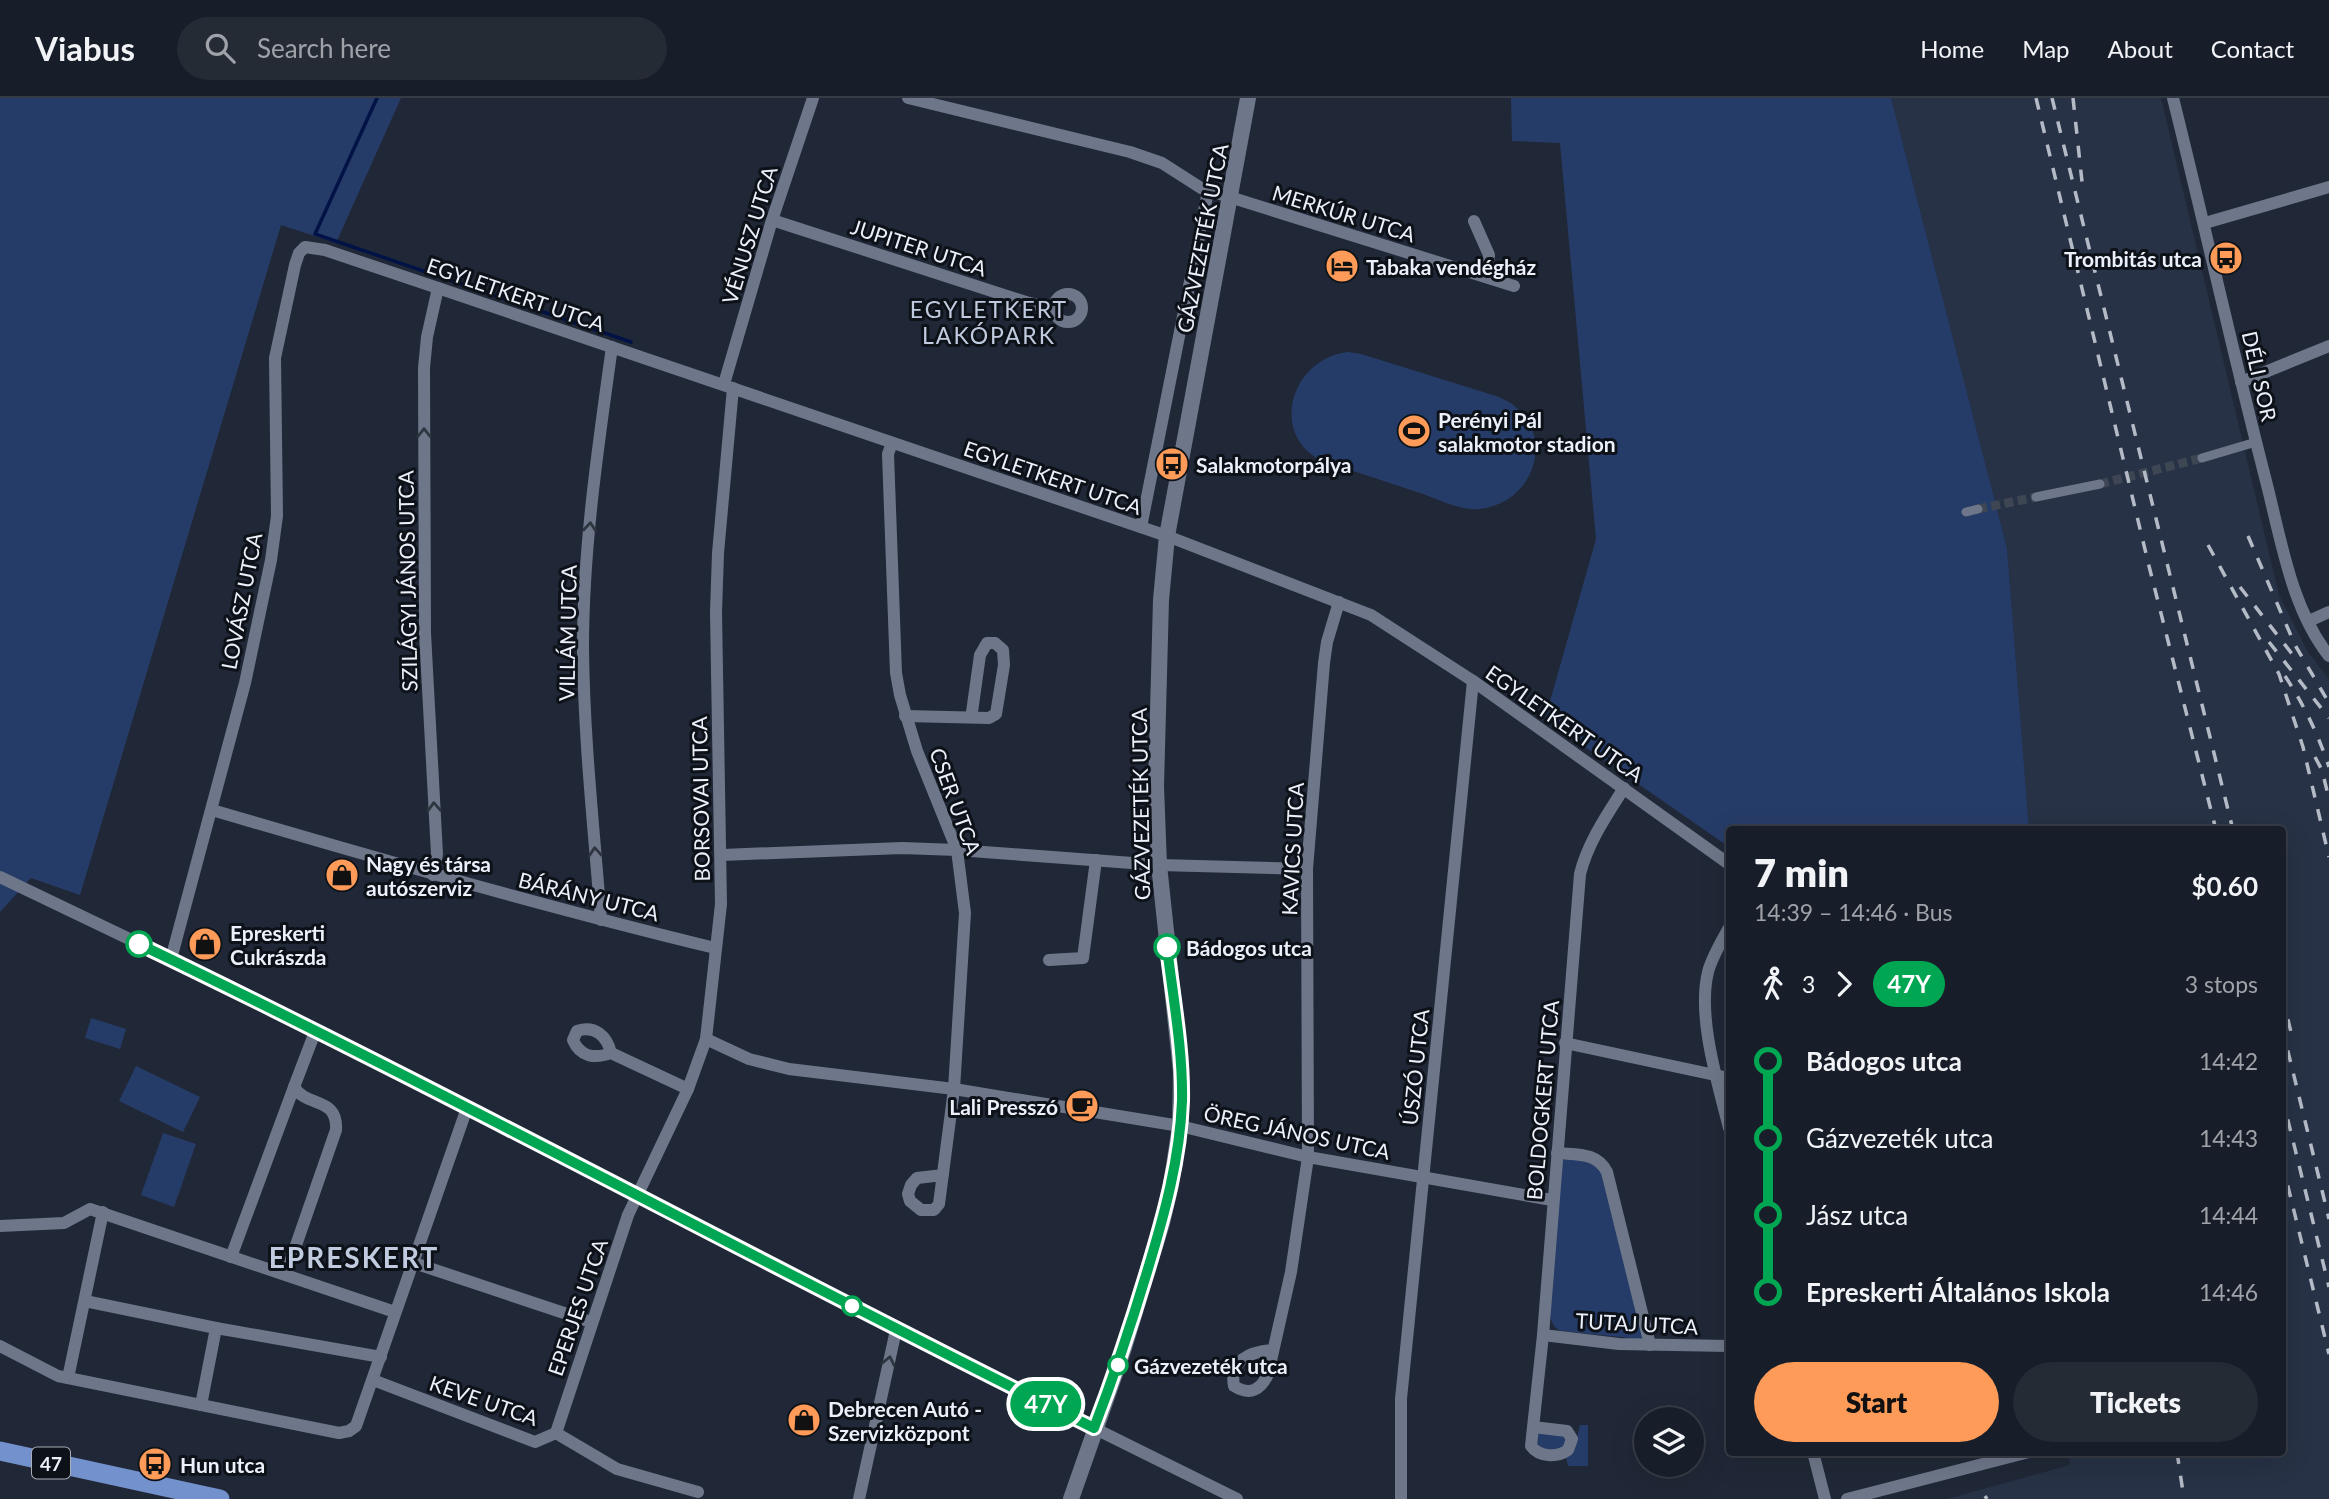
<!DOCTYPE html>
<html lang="en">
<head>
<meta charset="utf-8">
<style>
  body { margin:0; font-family:Lato,sans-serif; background:#252b35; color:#f1f3f6; height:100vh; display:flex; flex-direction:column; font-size:26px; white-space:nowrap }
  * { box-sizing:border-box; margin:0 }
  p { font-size:23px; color:#9fa2a8 }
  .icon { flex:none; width:38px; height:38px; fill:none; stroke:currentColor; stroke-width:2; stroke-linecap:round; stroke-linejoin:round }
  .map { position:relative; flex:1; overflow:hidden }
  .side { position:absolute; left:1726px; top:728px; width:560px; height:630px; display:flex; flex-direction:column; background:#181e29; border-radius:7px; box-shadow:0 7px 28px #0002,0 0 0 2px #363c46 }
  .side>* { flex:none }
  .badge { padding:0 14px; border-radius:23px; font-size:24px; line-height:46px }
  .fabs { position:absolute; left:1634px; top:1309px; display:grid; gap:14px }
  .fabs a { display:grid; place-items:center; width:70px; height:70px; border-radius:50%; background:#181e29; box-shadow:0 7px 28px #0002,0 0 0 2px #363c46; font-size:35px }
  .map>.badge { position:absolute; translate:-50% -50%; box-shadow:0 0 0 4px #fff }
  .legs { display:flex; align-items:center; gap:10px; height:77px; padding:0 28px; font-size:23px }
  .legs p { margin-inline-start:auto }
  .overview { display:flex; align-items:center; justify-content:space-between; height:119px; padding:0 28px }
  h1 { font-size:38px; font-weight:800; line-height:52px }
  .cta { display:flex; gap:14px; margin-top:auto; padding:14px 28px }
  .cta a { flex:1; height:80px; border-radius:42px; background:#fe9b58; color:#111; font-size:28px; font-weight:800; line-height:80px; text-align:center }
  .cta a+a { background:#252b35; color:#f1f3f6 }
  ul { padding:0 28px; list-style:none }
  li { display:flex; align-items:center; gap:24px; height:77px; font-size:26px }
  li i { display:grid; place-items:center; width:10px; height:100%; margin:0 9px; background:currentColor }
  li i::after { content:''; width:18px; height:18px; margin:-9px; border:5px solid; border-radius:50%; background:#181e29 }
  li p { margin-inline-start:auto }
  li:first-child i { background:linear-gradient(#0000 50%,currentColor 0) }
  li:last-child i { background:linear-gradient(currentColor 50%,#0000 0) }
  header { display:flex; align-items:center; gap:42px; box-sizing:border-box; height:98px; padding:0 35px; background:#181e29; border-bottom:2px solid #363c46 }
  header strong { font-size:33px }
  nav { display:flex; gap:38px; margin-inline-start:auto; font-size:24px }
  .search { width:490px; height:63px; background:#252b35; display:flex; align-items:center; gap:18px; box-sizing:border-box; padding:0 24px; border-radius:38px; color:#9fa2a8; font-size:26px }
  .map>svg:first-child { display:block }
</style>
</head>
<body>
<header>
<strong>Viabus</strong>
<div class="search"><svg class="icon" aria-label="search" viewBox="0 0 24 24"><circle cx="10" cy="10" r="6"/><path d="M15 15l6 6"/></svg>Search here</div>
<nav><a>Home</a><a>Map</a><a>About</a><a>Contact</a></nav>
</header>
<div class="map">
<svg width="2329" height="1401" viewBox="0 0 2329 1401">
  <rect width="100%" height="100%" fill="#202837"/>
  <polygon fill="#273246" points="1891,0 2161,0 2279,497 2308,554 2329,581 2329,1401 1947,1401 2070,1367 2068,1355 2282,1354 2282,732 2029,731 2007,450"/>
  <g fill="#263c68">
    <polygon points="0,0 401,0 336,145 281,127 80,797 31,780 0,814"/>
    <polygon points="1511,0 1891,0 2007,450 2029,731 1729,732 1729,749 1545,621 1596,441 1560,45 1512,43"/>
    <path d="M1348 254 1361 256 1496 298C1558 320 1543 403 1480 411 1461 413 1440 402 1423 396 1389 385 1354 373 1320 362 1268 333 1293 260 1348 254Z"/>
    <polygon points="91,920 126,931 120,951 85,940"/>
    <polygon points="136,968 200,999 183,1034 119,1003"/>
    <polygon points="163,1035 196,1046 174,1109 141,1097"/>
    <path d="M1567 1060H1587L1604 1075 1645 1237 1640 1241 1562 1233C1552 1230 1552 1223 1549 1214L1562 1063Z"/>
    <polygon points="1580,1327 1588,1327 1588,1368 1568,1368 1566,1358 1575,1350"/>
    <polygon points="1538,1335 1560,1336 1565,1340 1566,1345 1561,1351 1545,1352 1537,1346"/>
  </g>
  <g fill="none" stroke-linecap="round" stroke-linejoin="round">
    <polyline stroke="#011246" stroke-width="3.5" points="377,0 315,136 631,244"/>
    <g stroke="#3e4654" stroke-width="9" stroke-dasharray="9 4.5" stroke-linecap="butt">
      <polyline points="2100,386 2202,360"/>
      <polyline points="1978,411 2036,399"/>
    </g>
    <g stroke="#6e7789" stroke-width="9">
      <polyline points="2202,360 2256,344"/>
      <polyline points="2036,399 2100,386"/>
      <polyline points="1966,414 1978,411"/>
    </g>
    <g stroke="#6e7789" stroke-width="12">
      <polyline points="908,0 1130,54 1162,65 1201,90 1514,188"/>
      <path d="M2173 0C2205 128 2233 256 2266 383 2281 441 2291 510 2329 558"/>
      <polyline points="772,122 1029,205 1054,210"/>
      <polyline points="1474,123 1489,157 1486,179"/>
      <polyline points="2205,125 2329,89"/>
      <circle cx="1068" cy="210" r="14"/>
      <polyline points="2241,284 2329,248"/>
      <polyline points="724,286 772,122 813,0"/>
      <polyline points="892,345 888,356 896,575 900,597 917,653 957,752 965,815 954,991 939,1106 934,1112 921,1112 910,1103 908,1096 911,1087 917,1080 943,1077"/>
      <polyline points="1141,429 1208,93"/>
      <polyline points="2309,523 2329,514"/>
      <polyline points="905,618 989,620 996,616 1004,567 1003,552 995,545 987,545 980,557 972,614"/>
      <path d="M212 712C379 761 546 809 715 850"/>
      <polyline points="722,757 902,750 957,752 1159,767 1307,771"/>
      <polyline points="433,777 437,756 425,535 424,270 427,239 438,190"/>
      <polyline points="0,779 171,861 639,1097 896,1232 1237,1401"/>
      <path d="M601 822C594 732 584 642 583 551 583 450 598 349 612 249"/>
      <path d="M1729 830C1721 844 1712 859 1708 874 1697 919 1718 986 1729 1030"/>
      <polyline points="171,861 245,585 271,462 277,418 275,260 295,167 299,155 305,149 325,152 438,190 1167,438 1371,517 1473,583 1729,766"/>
      <polyline points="1049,862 1083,860 1096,762"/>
      <polyline points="706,941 749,961 789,971 954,991 1180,1028 1308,1059 1552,1102"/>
      <polyline points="1565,945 1729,980"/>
      <path d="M611 955C607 938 595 927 577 933L573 942C580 959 595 961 611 955L688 991"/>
      <path d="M1557 1055C1577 1057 1597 1054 1607 1074L1650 1247"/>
      <polyline points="0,1128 64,1125 90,1111 395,1214"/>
      <polyline points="231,1159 294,989"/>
      <polyline points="411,1164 591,1224"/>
      <path d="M286 1176 336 1032C338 998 307 1010 294 989L315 934"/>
      <polyline points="85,1203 216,1230 381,1259"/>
      <polyline points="1543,1237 1619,1246 1729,1248"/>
      <polyline points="0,1248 58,1278 339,1335 349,1333 356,1328 467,1010"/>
      <path d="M1272 1252C1250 1254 1229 1262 1234 1288 1250 1298 1261 1292 1268 1276L1291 1174 1308 1059 1307 771 1324 565 1327 544 1339 504"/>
      <polyline points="68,1280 103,1114"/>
      <polyline points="373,1282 535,1344 556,1335 617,1371 698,1394"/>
      <polyline points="201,1307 216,1230"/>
      <path d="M1533 1329 1567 1333 1572 1341 1568 1352C1557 1360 1539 1359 1531 1348L1543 1237 1580 776C1588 744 1607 717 1624 690"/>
      <polyline points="556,1335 628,1117 688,991 706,941 721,806 716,514 718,455 733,290"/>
      <polyline points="1813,1354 1825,1401"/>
      <polyline points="859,1401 896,1232"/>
      <polyline points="1401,1401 1401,1301 1473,583"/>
      <polyline points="1847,1401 2029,1354"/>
    </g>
    <polyline stroke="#6e7789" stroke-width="16" points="1071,1401 1124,1250 1162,1125 1171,1087 1180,1028 1181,974 1159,767 1156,688 1161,502 1167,438 1248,0"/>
    <polyline stroke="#7391cc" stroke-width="19" points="0,1353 220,1401"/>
    <g stroke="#b5bbc6" stroke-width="3.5" stroke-dasharray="12 12" stroke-linecap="butt">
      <polyline points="2036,0 2149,468 2216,732"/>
      <polyline points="2052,0 2233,732"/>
      <polyline points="2073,0 2083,93"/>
      <polyline points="2248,438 2295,547 2329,605"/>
      <polyline points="2208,447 2279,576 2303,649 2329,759"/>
      <polyline points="2240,489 2296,561"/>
      <polyline points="2269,544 2329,620"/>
      <path d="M2285 578C2304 607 2318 636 2329 669"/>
      <polyline points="2315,659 2322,672 2329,701"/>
      <polyline points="2282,898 2292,938"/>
      <polyline points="2282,929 2329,1121"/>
      <polyline points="2282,998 2329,1189"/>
      <polyline points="2282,1064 2329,1256"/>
      <polyline points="2177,1354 2184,1401"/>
      <polyline points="1985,1398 1987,1401"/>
    </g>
  </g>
  <defs><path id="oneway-chevron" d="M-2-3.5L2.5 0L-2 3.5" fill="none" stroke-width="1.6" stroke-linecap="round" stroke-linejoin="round" transform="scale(1.75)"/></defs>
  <g stroke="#2f3540">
    <use href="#oneway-chevron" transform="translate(424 335) rotate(-90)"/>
    <use href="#oneway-chevron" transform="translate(590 429) rotate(-85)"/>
    <use href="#oneway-chevron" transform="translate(434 709) rotate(-93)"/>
    <use href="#oneway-chevron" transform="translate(595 754) rotate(-94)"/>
    <use href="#oneway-chevron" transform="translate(889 1263) rotate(-78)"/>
  </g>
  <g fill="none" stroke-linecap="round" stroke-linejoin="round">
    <defs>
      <path id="line-1" d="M139 846C461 1001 774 1172 1094 1330 1114 1278 1131 1227 1147 1174 1164 1118 1180 1061 1182 1003 1183 952 1173 900 1167 849"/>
    </defs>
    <use href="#line-1" stroke="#fff" stroke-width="16"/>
    <use href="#line-1" stroke="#00a651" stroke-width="10"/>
  </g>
  <defs>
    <symbol id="bus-disc" viewBox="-11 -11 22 22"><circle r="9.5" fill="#fe9b58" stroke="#0d1118"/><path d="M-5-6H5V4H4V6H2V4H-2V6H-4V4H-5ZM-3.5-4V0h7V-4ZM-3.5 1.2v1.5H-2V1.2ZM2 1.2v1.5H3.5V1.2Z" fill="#111"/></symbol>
    <symbol id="hotel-disc" viewBox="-11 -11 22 22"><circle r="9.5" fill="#fe9b58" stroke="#0d1118"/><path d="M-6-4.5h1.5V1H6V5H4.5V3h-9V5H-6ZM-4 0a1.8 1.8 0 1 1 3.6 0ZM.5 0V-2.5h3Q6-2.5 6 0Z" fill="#111"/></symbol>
    <symbol id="stadium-disc" viewBox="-11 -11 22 22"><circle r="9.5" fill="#fe9b58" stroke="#0d1118"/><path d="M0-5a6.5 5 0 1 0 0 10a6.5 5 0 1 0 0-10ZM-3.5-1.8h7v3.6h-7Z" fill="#111"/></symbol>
    <symbol id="shop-disc" viewBox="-11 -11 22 22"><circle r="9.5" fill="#fe9b58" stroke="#0d1118"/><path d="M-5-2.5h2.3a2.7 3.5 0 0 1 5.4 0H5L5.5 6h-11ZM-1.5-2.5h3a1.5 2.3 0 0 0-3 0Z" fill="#111"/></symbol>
    <symbol id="cafe-disc" viewBox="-11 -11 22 22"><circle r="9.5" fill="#fe9b58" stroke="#0d1118"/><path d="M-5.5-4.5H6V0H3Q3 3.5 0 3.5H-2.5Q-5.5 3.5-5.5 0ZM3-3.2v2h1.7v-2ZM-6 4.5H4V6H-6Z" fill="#111"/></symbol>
  </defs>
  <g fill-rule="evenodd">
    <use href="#bus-disc" x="2207" y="141" width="38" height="38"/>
    <use href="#hotel-disc" x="1323" y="149" width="38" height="38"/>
    <use href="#stadium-disc" x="1395" y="314" width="38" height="38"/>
    <use href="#bus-disc" x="1153" y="347" width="38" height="38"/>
    <use href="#shop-disc" x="323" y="758" width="38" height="38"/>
    <use href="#shop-disc" x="186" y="827" width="38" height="38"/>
    <use href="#cafe-disc" x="1063" y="989" width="38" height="38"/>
    <use href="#shop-disc" x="785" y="1303" width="38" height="38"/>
    <use href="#bus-disc" x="136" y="1347" width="38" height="38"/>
  </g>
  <g fill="#fff" stroke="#00a651" stroke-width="3.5">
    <circle cx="139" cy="846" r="12"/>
    <circle cx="1167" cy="849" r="12"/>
    <circle cx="852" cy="1208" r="9"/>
    <circle cx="1118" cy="1267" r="9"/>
  </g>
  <g text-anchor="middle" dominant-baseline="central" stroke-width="6" stroke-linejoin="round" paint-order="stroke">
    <rect fill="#0d1118" stroke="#a8adb6" stroke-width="2" x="32" y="1349.5" width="38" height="31" rx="5"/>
    <g font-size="19" font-weight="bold" fill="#ebf0fa">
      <text x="51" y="1365">47</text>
    </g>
    <g font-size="21" fill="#ebf0fa" stroke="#0d1118">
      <text transform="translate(1344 115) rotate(17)">MERKÚR UTCA</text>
      <text transform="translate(749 137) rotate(-73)">VÉNUSZ UTCA</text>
      <text transform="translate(1202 140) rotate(-79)">GÁZVEZETÉK UTCA</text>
      <text transform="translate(919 149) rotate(18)">JUPITER UTCA</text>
      <text transform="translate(516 196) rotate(19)">EGYLETKERT UTCA</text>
      <text transform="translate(2260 278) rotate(77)">DÉLI SOR</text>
      <text transform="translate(1053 379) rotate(19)">EGYLETKERT UTCA</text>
      <text transform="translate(407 483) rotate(-91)">SZILÁGYI JÁNOS UTCA</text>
      <text transform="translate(241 503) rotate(-79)">LOVÁSZ UTCA</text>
      <text transform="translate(567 535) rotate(-89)">VILLÁM UTCA</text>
      <text transform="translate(1565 625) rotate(35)">EGYLETKERT UTCA</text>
      <text transform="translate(700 701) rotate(-91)">BORSOVAI UTCA</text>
      <text transform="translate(956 703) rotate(70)">CSER UTCA</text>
      <text transform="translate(1140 706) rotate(-91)">GÁZVEZETÉK UTCA</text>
      <text transform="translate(1292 751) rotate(-87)">KAVICS UTCA</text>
      <text transform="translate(589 798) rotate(14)">BÁRÁNY UTCA</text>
      <text transform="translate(1415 969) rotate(-84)">ÚSZÓ UTCA</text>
      <text transform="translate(1542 1002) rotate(-85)">BOLDOGKERT UTCA</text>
      <text transform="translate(1297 1034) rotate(12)">ÖREG JÁNOS UTCA</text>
      <text transform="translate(577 1209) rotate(-71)">EPERJES UTCA</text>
      <text transform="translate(1637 1225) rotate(3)">TUTAJ UTCA</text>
      <text transform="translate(484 1302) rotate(19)">KEVE UTCA</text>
    </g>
    <g font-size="21" font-weight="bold" fill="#ebf0fa" stroke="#0d1118" text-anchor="start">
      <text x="2202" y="160" text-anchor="end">Trombitás utca</text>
      <text x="1366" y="168">Tabaka vendégház</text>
      <text x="1438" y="321">Perényi Pál<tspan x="1438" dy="24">salakmotor stadion</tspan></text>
      <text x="1196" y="366">Salakmotorpálya</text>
      <text x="366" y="765">Nagy és társa<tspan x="366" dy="24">autószerviz</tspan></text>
      <text x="230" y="834">Epreskerti<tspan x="230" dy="24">Cukrászda</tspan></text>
      <text x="1058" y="1008" text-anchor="end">Lali Presszó</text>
      <text x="828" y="1310">Debrecen Autó -<tspan x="828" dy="24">Szervizközpont</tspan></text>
      <text x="180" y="1366">Hun utca</text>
    </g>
    <g font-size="21" font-weight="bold" fill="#ebf0fa" stroke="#0d1118" text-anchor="start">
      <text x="1186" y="849">Bádogos utca</text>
      <text x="1134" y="1267">Gázvezeték utca</text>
    </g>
    <g font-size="23" letter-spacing="2" fill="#c0cbdf" stroke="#0d1118">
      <text x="989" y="211">EGYLETKERT<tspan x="989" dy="26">LAKÓPARK</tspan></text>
    </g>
    <g font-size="28" font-weight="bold" letter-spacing="2" fill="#c0cbdf" stroke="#0d1118">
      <text x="354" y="1159">EPRESKERT</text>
    </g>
  </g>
</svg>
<div class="fabs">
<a><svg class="icon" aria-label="layers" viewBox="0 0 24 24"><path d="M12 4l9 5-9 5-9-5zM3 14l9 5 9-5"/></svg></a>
</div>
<b class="badge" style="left:1046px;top:1306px;background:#00a651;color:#fff">47Y</b>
<section class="side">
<div class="overview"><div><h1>7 min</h1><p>14:39 – 14:46 · Bus</p></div><b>$0.60</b></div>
<div class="legs"><svg class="icon" aria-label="walk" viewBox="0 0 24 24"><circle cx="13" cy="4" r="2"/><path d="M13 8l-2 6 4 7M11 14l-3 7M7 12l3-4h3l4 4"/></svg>3<svg class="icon" aria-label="forward" viewBox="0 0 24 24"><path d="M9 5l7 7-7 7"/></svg><b class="badge" style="background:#00a651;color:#fff">47Y</b><p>3 stops</p></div>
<ul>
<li><i style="color:#00a651"></i><b>Bádogos utca</b><p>14:42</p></li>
<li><i style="color:#00a651"></i><span>Gázvezeték utca</span><p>14:43</p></li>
<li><i style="color:#00a651"></i><span>Jász utca</span><p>14:44</p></li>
<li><i style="color:#00a651"></i><b>Epreskerti Általános Iskola</b><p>14:46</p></li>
</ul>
<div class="cta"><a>Start</a><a>Tickets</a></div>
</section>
</div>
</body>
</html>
